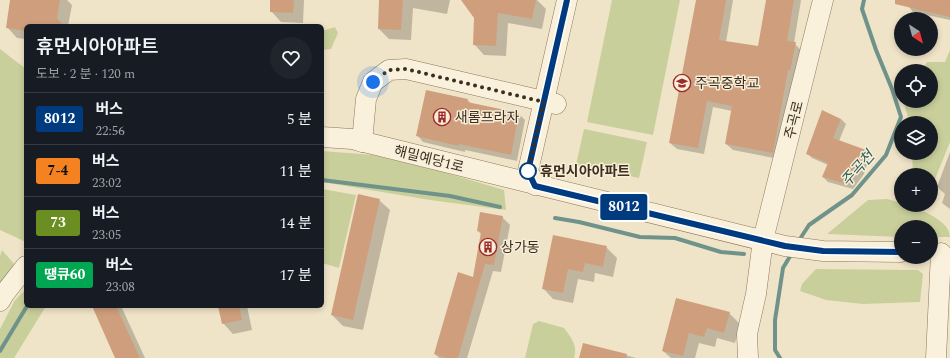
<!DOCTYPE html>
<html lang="ko">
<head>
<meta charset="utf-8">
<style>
  body { margin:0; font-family:Spectral,"Noto Sans KR",serif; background:#20242c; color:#f1f3f6; height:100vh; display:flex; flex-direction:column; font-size:15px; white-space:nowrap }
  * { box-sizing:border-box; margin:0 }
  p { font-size:13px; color:#9ea1a6 }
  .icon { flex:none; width:22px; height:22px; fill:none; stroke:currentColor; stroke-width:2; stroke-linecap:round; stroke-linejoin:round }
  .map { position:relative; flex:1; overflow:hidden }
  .drawer { position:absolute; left:24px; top:24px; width:300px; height:284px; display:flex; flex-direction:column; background:#171b24; border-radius:6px; box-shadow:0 2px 6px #0003 }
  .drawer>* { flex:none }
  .badge { padding:0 8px; border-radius:3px; font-size:14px; line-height:26px }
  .needle { width:26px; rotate:144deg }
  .controls { position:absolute; left:894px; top:12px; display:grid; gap:8px }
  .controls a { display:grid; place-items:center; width:44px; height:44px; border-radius:50%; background:#171b24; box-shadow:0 2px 6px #0003; font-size:20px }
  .you { position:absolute; width:20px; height:20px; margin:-10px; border:3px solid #fff; border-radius:50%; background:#1a73e8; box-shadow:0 0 0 6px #1a73e833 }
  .map>.badge { position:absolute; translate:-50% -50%; box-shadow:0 0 0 2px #fff }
  .round { display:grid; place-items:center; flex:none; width:42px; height:42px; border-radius:21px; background:#20242c }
  .summary { display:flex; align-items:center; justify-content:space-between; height:68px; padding:0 12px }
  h1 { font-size:19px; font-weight:600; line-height:30px }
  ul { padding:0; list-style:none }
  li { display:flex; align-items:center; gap:12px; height:52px; padding:0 12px; border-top:1px solid #363941 }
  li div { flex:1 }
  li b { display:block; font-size:15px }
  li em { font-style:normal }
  li .badge { min-width:44px; font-weight:700; text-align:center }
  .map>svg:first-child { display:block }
</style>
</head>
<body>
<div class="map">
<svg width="950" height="358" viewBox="0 0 950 358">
  <rect width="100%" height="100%" fill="#f0e4c8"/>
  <g fill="#c9cf9b">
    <polygon points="612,0 680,0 653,135 587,122"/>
    <polygon points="335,27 338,33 331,49 322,50 322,31"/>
    <polygon points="0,49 26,69 26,242 0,230"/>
    <polygon points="950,50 950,142 931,189 931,175 913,175 912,153 931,153 931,123 910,123 903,101 931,101 931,71 922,71 927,62 945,62"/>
    <polygon points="584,129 647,142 639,178 576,165"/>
    <polygon points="322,151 373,155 443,172 504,190 506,210 430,200 322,182"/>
    <polygon points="322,189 356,195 339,268 322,263"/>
    <path d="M887 199C902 203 950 216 950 237H931V227H901V237L827 234 868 200Z"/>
    <polygon points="2,250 15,265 0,288 0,256"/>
    <polygon points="816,269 918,270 923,274 920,302 863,304 826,300 800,291 802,284"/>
    <polygon points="26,289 26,306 46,306 14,358 0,358 0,329 15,300"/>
    <path d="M539 321 564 328C571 337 578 346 574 358H525L533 324Z"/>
  </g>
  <g fill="#0003">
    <polygon points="11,0 67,0 72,5 68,26 26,26 26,39 17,38 7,27"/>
    <polygon points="271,0 304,0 303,23 281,22 271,11"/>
    <polygon points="379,0 450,0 447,14 413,8 411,40 389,39 379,29 380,2"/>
    <polygon points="463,0 537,0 546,9 542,29 508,23 506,56 484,55 474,44 475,17"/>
    <polygon points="697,0 733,0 726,42 759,48 767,0 801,0 794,43 801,50 779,159 733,150 726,144 732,111 713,107 704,154 677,149 670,143"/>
    <polygon points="911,0 950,0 950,20 913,12 909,7"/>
    <polygon points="468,100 471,104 519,114 525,120 517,161 465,150 465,152 423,142 417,135"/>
    <polygon points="841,119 846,124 839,141 865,151 870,156 864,174 853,189 828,182 823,177 828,165 812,158 807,153"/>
    <polygon points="950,152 950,209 942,203 945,194 937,187"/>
    <polygon points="379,200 390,210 363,330 343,326 332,315"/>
    <polygon points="502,217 510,225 501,272 493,271 467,358 439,358 435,354 474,278 482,235 478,231"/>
    <polygon points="554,236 606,247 617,258 613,277 595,273 594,282 578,279 573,303 553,299 543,288"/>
    <polygon points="677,300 729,313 740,324 735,343 717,338 715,347 699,343 695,358 671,358 663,351"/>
    <polygon points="93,306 121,306 145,358 116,358"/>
    <polygon points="219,306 247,306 252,330 233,334 223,323"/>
    <polygon points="584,344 636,358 580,358"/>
  </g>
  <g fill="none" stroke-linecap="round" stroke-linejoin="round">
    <g stroke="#6f938a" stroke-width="4">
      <polyline points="322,180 450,196 500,207"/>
      <polyline points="555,218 579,222 640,237 675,238 721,252 744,254"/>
      <polyline points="798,242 809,225 852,195 886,155 901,117 892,89 876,50 862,9 864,0"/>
      <polyline points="0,351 27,306"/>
      <polyline points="780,358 775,350 775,320 783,268 792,253"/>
    </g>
  </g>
  <g fill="#cf9f7d">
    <polygon points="10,0 60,0 57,18 64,26 26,26 26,31 6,28"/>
    <polygon points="270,0 294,0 293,13 270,12"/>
    <polygon points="379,0 403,0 401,30 378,29"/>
    <polygon points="461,0 536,0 532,19 498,13 496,46 473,45 474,18"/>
    <polygon points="696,0 726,0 719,40 758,46 766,0 794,0 787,41 796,42 790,71 788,70 773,153 725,144 732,106 707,101 698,148 669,143"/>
    <polygon points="895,0 950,0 950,17 895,4"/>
    <polygon points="426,90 468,99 467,102 519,113 511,155 459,144 459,146 416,136"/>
    <polygon points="822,110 841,119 833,138 866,150 859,168 847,184 822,177 828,163 806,154"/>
    <polygon points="358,194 380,199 353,320 331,315"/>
    <polygon points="480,212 503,216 494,265 485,264 458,358 446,358 434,354 458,272 473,277 481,232 477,231"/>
    <polygon points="553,235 607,246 603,267 585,263 583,272 568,269 563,293 542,289"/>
    <polygon points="676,298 730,312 724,333 707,328 704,337 689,333 683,356 662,351"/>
    <polygon points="92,306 116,306 140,358 115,358"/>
    <polygon points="218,306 239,306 242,320 222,324"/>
    <polygon points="583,343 627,354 626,358 579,358"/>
  </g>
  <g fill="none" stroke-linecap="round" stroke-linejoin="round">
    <defs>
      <g id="minor">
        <polyline points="322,137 352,139 785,246 823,251 901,252"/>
        <polyline points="362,142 366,99 373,82 389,70 406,69 556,104"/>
        <polyline points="535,185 528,171 567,0"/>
        <polyline points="0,301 4,294 26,266"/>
        <polyline points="748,358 747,334 756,294 763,240 823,0"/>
        <polyline points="936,358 941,253"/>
      </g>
    </defs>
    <use href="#minor" stroke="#8d765c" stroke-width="21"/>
    <use href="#minor" stroke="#faf1dc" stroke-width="20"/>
  </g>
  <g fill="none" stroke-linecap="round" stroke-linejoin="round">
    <defs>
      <polyline id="line" points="567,0 528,171 535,186 785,246 823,251 901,252"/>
    </defs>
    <use href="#line" stroke="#fff" stroke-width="9"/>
    <use href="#line" stroke="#003b80" stroke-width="6"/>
    <polyline stroke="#3d2e20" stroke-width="4" stroke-dasharray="0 7.2" points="373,82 389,70 406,69 544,102 528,171"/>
  </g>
  <defs>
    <symbol id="school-ring" viewBox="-11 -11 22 22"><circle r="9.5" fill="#f7eed8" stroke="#9e2a2b" stroke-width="1.5"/><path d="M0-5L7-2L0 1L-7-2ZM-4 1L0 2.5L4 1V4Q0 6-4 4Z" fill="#9e2a2b"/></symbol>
    <symbol id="building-ring" viewBox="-11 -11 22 22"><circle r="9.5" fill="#f7eed8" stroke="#9e2a2b" stroke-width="1.5"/><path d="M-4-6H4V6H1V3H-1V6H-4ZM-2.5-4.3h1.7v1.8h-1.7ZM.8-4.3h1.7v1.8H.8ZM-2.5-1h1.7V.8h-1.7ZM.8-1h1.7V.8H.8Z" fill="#9e2a2b"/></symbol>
  </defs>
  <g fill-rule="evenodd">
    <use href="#school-ring" x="672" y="73" width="20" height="20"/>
    <use href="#building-ring" x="432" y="107" width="20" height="20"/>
    <use href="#building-ring" x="478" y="237" width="20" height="20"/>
  </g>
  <circle fill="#fff" stroke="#003b80" stroke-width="2" cx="528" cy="171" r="8"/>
  <g text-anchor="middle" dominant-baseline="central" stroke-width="3" stroke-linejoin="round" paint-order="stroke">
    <g font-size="14" fill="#3d2e20" stroke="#f7eed8" text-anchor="start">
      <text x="695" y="83">주곡중학교</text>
      <text x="455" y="117">새롬프라자</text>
      <text x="501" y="247">상가동</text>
    </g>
    <g font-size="14" fill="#3d2e20" stroke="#f7eed8">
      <text transform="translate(794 120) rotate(-76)">주곡로</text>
      <text transform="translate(429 159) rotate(14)">해밀예당1로</text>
    </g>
    <g font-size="14" font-weight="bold" fill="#3d2e20" stroke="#f7eed8" text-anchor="start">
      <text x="540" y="171">휴먼시아아파트</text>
    </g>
    <g font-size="15" font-style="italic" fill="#2f5d5a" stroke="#f7eed8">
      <text transform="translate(858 169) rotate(-49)">주곡천</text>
    </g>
  </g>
</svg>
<div class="controls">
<a><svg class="needle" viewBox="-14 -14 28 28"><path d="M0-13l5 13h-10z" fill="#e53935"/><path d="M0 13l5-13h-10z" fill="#9ea1a6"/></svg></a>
<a><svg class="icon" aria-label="locate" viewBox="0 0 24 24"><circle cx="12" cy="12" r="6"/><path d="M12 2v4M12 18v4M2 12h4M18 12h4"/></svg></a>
<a><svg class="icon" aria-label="layers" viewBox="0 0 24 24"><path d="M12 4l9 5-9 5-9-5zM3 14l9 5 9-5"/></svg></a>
<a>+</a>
<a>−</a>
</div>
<div class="you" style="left:373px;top:82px"></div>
<b class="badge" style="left:624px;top:207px;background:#003b80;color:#fff">8012</b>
<section class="drawer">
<div class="summary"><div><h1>휴먼시아아파트</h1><p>도보 · 2 분 · 120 m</p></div><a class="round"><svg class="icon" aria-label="heart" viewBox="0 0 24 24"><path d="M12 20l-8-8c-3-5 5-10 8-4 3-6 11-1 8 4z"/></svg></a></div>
<ul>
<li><span class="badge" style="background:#003b80;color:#fff">8012</span><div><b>버스</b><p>22:56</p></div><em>5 분</em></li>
<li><span class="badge" style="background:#f58220;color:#111">7-4</span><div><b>버스</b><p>23:02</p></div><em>11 분</em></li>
<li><span class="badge" style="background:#6b8e23;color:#fff">73</span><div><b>버스</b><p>23:05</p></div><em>14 분</em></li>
<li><span class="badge" style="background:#00a651;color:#fff">땡큐60</span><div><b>버스</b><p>23:08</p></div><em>17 분</em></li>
</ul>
</section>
</div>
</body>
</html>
